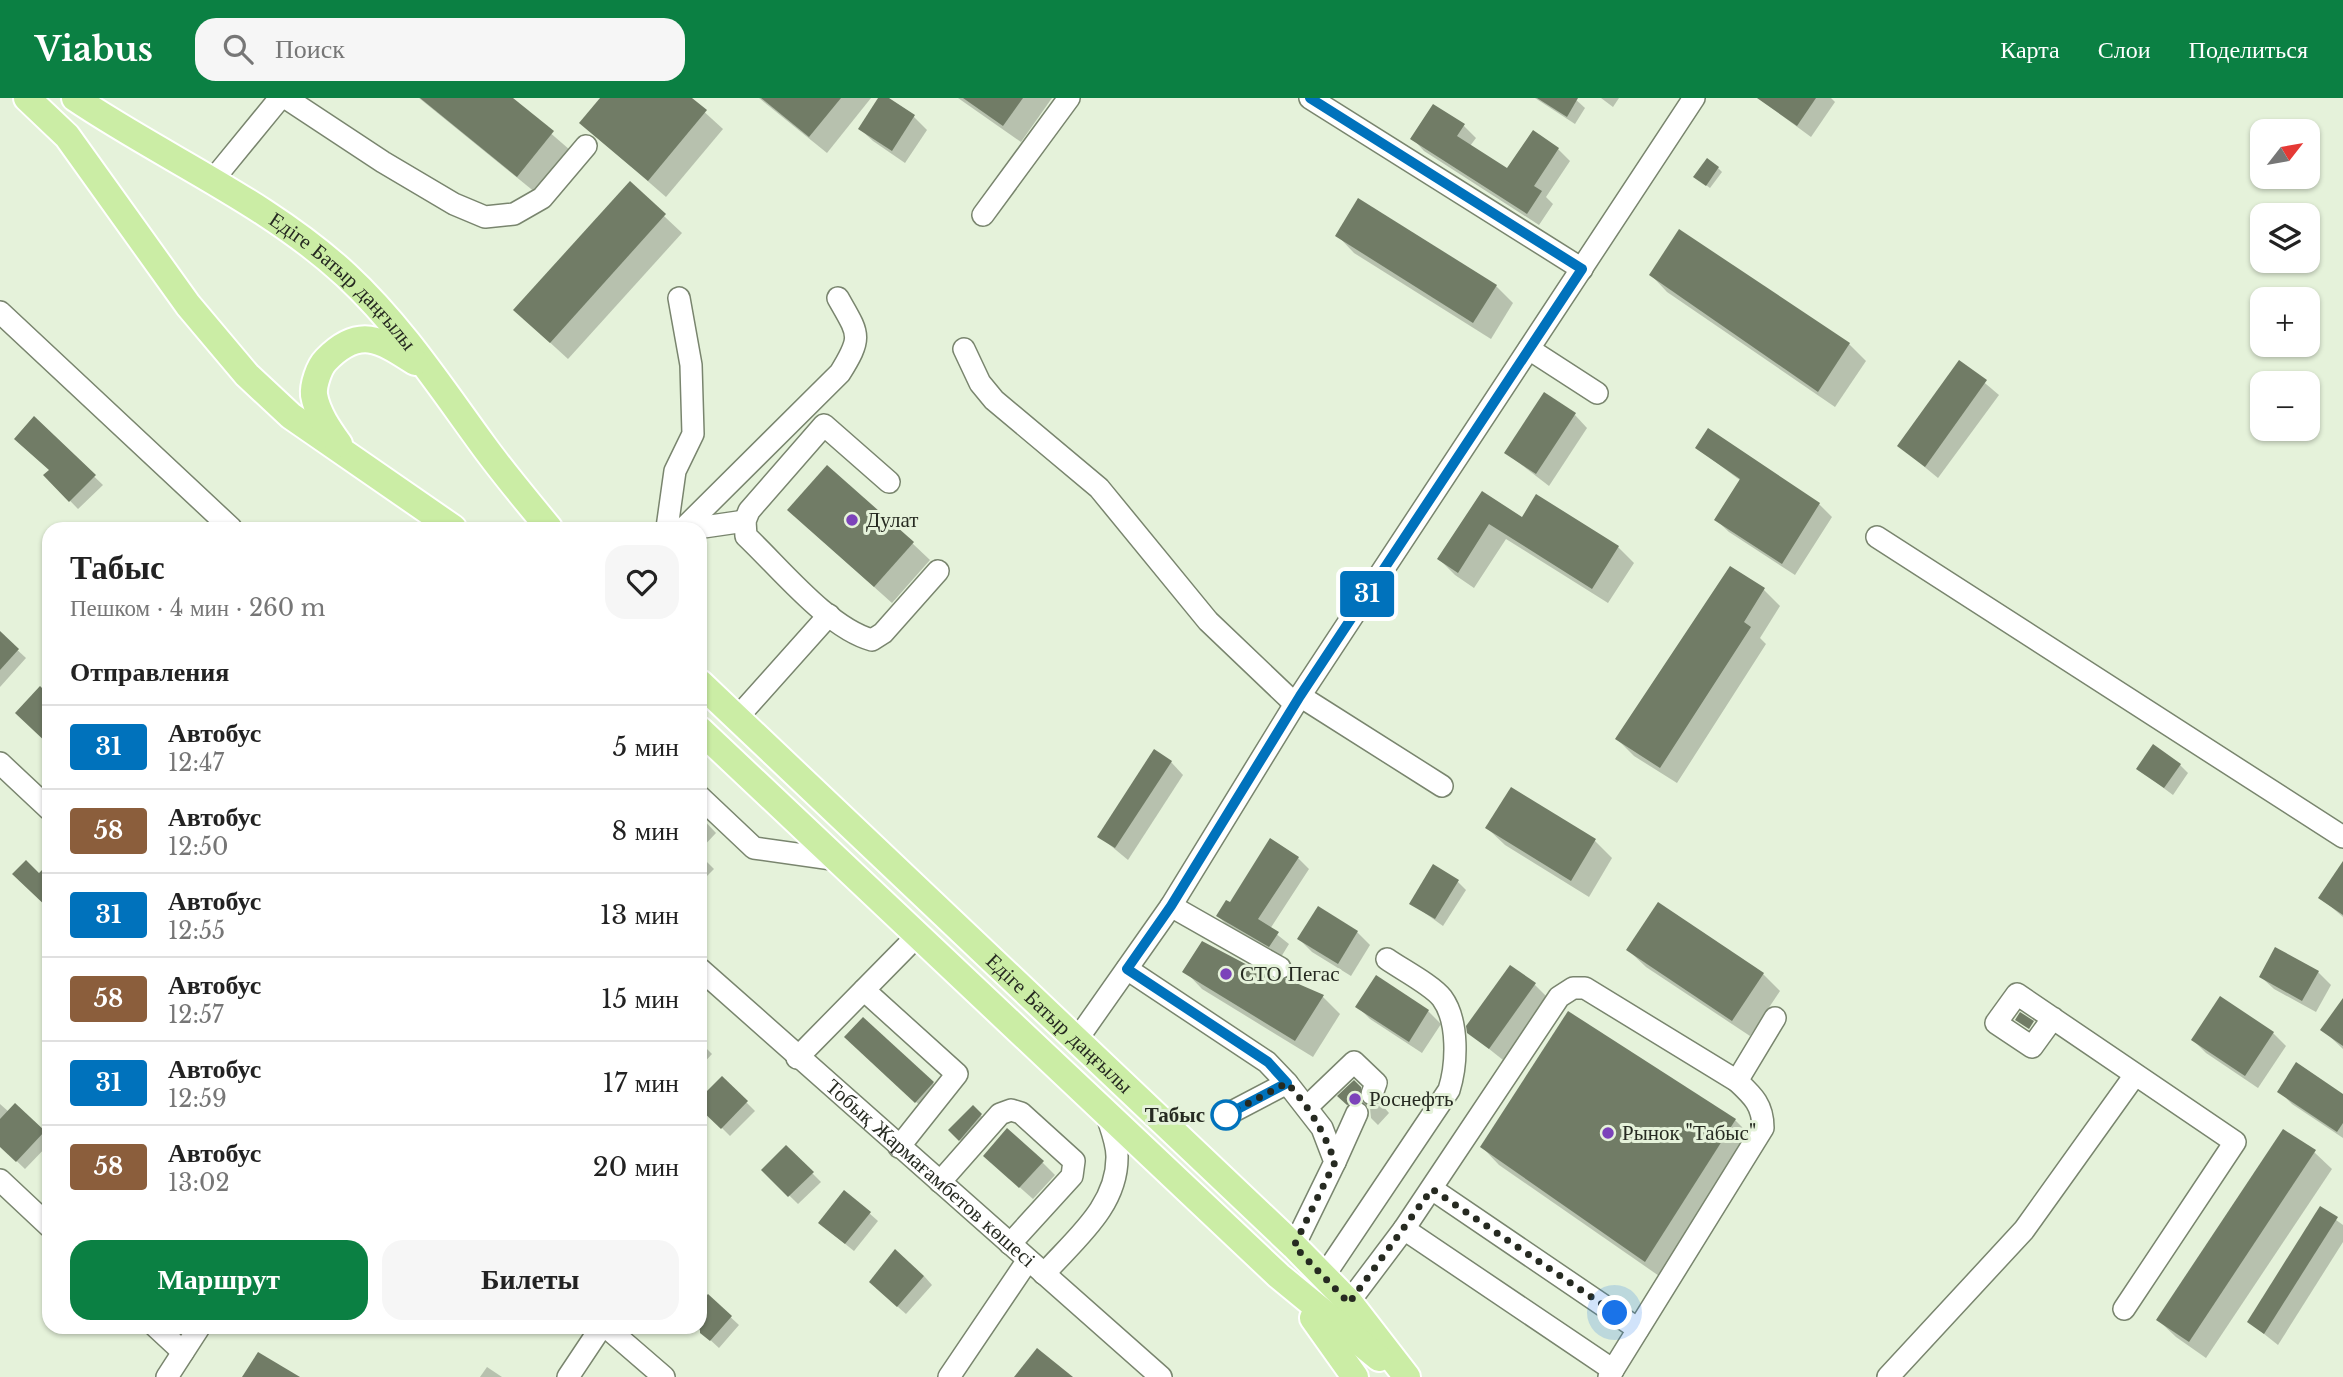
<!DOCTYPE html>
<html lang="ru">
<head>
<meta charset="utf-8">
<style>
  body { margin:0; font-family:"Libre Baskerville",serif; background:#f6f6f6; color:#222; height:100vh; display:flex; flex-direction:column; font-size:26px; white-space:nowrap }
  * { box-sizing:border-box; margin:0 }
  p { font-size:23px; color:#767676 }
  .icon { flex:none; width:38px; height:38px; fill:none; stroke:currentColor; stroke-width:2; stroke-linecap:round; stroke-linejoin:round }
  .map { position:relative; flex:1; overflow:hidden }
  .drawer { position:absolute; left:42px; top:424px; width:665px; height:812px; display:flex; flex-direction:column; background:#fff; border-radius:21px; box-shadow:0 2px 5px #0004 }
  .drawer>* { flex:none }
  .badge { padding:0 14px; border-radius:5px; font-size:24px; line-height:46px }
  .needle { width:46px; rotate:59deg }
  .controls { position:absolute; left:2250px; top:21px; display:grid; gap:14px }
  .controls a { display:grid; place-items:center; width:70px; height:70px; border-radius:14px; background:#fff; box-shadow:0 2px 5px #0004; font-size:35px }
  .you { position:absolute; width:35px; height:35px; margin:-18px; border:5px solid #fff; border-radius:50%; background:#1a73e8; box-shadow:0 0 0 10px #1a73e833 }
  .map>.badge { position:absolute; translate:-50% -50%; box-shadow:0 0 0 4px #fff }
  h2 { padding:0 28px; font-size:26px; line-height:63px }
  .round { display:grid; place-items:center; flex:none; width:74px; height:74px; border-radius:21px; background:#f6f6f6 }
  .headline { display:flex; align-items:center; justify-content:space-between; height:119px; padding:0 28px }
  h1 { font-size:33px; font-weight:700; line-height:52px }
  .primary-button { display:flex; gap:14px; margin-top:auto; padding:14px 28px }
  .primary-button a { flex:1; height:80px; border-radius:21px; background:#0b8043; color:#fff; font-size:28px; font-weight:700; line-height:80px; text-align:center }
  .primary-button a+a { background:#f6f6f6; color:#222 }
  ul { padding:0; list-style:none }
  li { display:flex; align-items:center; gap:21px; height:84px; padding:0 28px; border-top:2px solid #e0e0e0 }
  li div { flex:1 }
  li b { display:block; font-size:26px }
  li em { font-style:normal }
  li .badge { min-width:77px; font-weight:700; text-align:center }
  header { display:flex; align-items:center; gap:42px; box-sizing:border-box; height:98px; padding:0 35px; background:#0b8043; color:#fff }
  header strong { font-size:33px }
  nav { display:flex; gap:38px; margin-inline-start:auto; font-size:24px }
  .search { width:490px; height:63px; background:#f6f6f6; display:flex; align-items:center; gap:18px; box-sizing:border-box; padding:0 24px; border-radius:21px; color:#767676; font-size:26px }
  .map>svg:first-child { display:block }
</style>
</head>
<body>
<header>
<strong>Viabus</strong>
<div class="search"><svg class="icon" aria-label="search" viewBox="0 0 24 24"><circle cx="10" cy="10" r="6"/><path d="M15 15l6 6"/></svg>Поиск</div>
<nav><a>Карта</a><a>Слои</a><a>Поделиться</a></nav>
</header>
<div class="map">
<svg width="2343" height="1279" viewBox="0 0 2343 1279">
  <rect width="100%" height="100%" fill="#e5f2da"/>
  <g fill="#0003">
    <polygon points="419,0 510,0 570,52 536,95"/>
    <polygon points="602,0 689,0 723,31 666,99 581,25"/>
    <polygon points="759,0 871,0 827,55"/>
    <polygon points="880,0 885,0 914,19 927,32 905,65 873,43 860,31"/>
    <polygon points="958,0 1052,0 1021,44"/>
    <polygon points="1535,0 1574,0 1585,10 1575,26"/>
    <polygon points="1601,0 1619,0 1613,9"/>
    <polygon points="1758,0 1831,0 1835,4 1811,39"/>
    <polygon points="1464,28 1476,40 1470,48 1508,73 1558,51 1570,63 1546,99 1553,106 1539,127 1424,53 1413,41"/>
    <polygon points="1718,70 1722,74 1710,90 1699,82"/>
    <polygon points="630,86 682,135 568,261 533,229"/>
    <polygon points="1679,133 1849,246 1866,263 1835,309 1667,194 1651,177"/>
    <polygon points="1337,137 1496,188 1513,205 1491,241 1354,155"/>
    <polygon points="1960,264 1999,297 1938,380 1899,348"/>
    <polygon points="1575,317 1587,330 1549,388 1506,355"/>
    <polygon points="34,321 103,387 78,411 46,378 51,372"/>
    <polygon points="1697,350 1819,406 1832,419 1795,477 1729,434 1716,422 1741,383"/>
    <polygon points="1482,395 1522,422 1618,449 1634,465 1608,505 1506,441 1474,490 1455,477 1439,461"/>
    <polygon points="807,429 912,445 930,462 892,505"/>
    <polygon points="1763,491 1780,508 1760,540 1766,546 1677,685 1634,658 1617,641"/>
    <polygon points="0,536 26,560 0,589"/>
    <polygon points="1171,664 1183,677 1128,762 1099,738"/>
    <polygon points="2180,667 2188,675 2173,697 2138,671"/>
    <polygon points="700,718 716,735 700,752"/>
    <polygon points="1487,730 1595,743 1612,760 1589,799 1505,747"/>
    <polygon points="700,757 714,771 704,781 700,776"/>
    <polygon points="1298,760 1309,771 1270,831 1289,846 1281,859 1229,829 1218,818"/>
    <polygon points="2343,777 2343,819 2321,800"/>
    <polygon points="1457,783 1466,792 1443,828 1411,805"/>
    <polygon points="1357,834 1370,847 1351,878 1312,854 1299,841"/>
    <polygon points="1628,852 1763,876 1780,893 1750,938 1646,869"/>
    <polygon points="1185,873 1287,883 1323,899 1340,916 1313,959 1202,891"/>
    <polygon points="2318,874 2331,887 2316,914 2274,891 2261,879"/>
    <polygon points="1534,886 1547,899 1503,962 1469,935"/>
    <polygon points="2343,903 2343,951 2323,932"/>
    <polygon points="1357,908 1428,913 1441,926 1422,955 1370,921"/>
    <polygon points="2273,935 2286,948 2258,990 2206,955 2193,942"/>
    <polygon points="700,944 712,956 700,969"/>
    <polygon points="860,952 933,985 945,998 929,1016"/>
    <polygon points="722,980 755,1013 730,1038 700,1008 700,1003"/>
    <polygon points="1354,985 1368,999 1369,1010 1382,1007 1389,1015 1378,1027 1371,1020 1370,1010 1357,1014 1348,1006"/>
    <polygon points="2279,993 2343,998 2343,1040 2292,1006"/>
    <polygon points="0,1006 9,1014 15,1008 49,1040 49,1046 25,1071 0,1047"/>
    <polygon points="973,1009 989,1026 968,1050 950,1032"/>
    <polygon points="1735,1022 1752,1039 1662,1180 1499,1067 1482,1049"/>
    <polygon points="786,1049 821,1084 798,1106 763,1072"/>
    <polygon points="2314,1054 2332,1071 2206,1260 2176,1239 2158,1222"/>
    <polygon points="1042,1064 1055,1077 1033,1101 998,1070"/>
    <polygon points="2321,1111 2343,1127 2343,1144 2278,1247 2249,1224"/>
    <polygon points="869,1115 878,1123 854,1153 829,1133"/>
    <polygon points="924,1178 932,1187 906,1216 881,1194"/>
    <polygon points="700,1191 739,1227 719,1250 695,1228 700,1228"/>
    <polygon points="487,1269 502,1279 480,1279"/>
  </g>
  <g fill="#717c66">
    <polygon points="420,0 513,0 554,33 517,79"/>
    <polygon points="600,0 692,0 707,12 648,83 579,25"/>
    <polygon points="761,0 841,0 809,39"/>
    <polygon points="878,0 889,0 915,17 892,53 858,31"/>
    <polygon points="963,0 1023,0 1003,28"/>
    <polygon points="1537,0 1578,0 1567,19"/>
    <polygon points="1757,0 1816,0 1797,28"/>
    <polygon points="1433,6 1465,26 1457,38 1507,70 1533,32 1559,50 1534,88 1542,93 1527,116 1410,41"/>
    <polygon points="1707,60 1719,69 1706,88 1693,79"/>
    <polygon points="630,83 666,116 550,245 513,212"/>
    <polygon points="1358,100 1497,187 1473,225 1335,138"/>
    <polygon points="1679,131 1850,245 1818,294 1649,177"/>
    <polygon points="1959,262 1987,282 1925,369 1897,348"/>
    <polygon points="1544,294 1576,315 1536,376 1504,355"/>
    <polygon points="34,318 96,377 69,404 43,377 49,372 14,341"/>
    <polygon points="1708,330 1820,405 1782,466 1714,422 1740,381 1695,350"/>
    <polygon points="827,367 914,444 874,489 787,412"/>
    <polygon points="1482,393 1522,419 1536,396 1619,448 1592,491 1489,426 1458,475 1437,461"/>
    <polygon points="1730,468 1765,490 1744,524 1751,529 1660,670 1615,641"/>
    <polygon points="0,533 19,551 0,572"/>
    <polygon points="40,588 49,597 49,647 15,615"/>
    <polygon points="2153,646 2181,666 2164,690 2136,671"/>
    <polygon points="1154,651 1172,663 1115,750 1097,739"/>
    <polygon points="1511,689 1596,741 1571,783 1485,730"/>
    <polygon points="1270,740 1299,759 1258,821 1279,834 1269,849 1216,818 1226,802 1230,804"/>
    <polygon points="26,762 39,775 49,765 49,811 12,776"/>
    <polygon points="2343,763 2343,817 2318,800"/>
    <polygon points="1433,766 1459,782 1435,821 1409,806"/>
    <polygon points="1658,804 1764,875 1732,923 1626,852"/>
    <polygon points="1318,808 1358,833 1338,866 1297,841"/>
    <polygon points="1202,843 1274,881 1287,881 1324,897 1295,943 1182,874"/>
    <polygon points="2275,849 2319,873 2302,903 2259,879"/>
    <polygon points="1510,867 1536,885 1489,951 1467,935 1466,928"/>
    <polygon points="1376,877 1429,912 1409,944 1355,909"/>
    <polygon points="2220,898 2274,934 2245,978 2191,942"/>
    <polygon points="2343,900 2343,948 2320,932"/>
    <polygon points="1568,913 1736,1021 1645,1164 1480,1049"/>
    <polygon points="2020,914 2034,923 2029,931 2015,922"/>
    <polygon points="863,919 934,984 915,1005 844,939"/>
    <polygon points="2296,964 2343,996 2343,1025 2337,1034 2277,994"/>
    <polygon points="722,978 748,1003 721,1031 700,1011 700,1000"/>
    <polygon points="1354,982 1361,989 1361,1003 1347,1007 1337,998"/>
    <polygon points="15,1005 45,1033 16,1064 0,1049 0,1021"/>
    <polygon points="973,1007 982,1016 959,1043 948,1032"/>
    <polygon points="1007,1030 1044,1063 1019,1090 983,1058"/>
    <polygon points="2283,1031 2316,1052 2189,1244 2156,1222"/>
    <polygon points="786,1047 814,1074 788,1099 761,1072"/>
    <polygon points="844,1092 871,1114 845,1146 818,1125"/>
    <polygon points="2320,1108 2338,1119 2264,1236 2247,1224"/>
    <polygon points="895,1151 924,1178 897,1209 869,1184"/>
    <polygon points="708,1196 732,1218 710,1243 700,1235 700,1204"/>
    <polygon points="1037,1250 1073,1279 1014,1279"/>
    <polygon points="258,1254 300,1279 242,1279"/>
  </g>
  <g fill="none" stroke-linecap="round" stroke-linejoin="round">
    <defs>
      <g id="minor">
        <polyline points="286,0 383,64 454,106 485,119 514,116 542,100 586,48"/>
        <polyline points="1310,0 1582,171"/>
        <polyline points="212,83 280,0"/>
        <polyline points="983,117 1069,0"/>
        <polyline points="0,214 231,430"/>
        <polyline points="964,251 980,285 994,302 1099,390 1208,523 1295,606"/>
        <polyline points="1529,251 1597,295"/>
        <path d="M889 384 824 327 749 413 745 423 746 438C780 470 828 530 872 542L883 535 938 473"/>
        <polyline points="667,430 675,373 693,336 691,267 679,200"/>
        <path d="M684 430 840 275C863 238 859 237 838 200"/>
        <polyline points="697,430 745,423"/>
        <polyline points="1877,439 2343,739"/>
        <polyline points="1300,598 1442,688"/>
        <polyline points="736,621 829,517"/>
        <polyline points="0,665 49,711"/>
        <polyline points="700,699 754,750 839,762"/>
        <polyline points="1171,808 1280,870"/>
        <path id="s1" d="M700 871 1161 1279"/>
        <polyline points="1127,871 1267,964 1287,985"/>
        <polyline points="864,892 957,976 899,1049"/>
        <path d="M2053 920 2032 949 1996 925 2017 896C2090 945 2162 995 2235 1044L2124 1211"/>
        <polyline points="1076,943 1171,808 1300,598 1694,0"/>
        <polyline points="797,960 918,837"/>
        <polyline points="1737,983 1775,920"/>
        <polyline points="1308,1008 1354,964 1376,985 1372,996"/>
        <polyline points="1226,1017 1287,985 1322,1030 1335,1064 1294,1148"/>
        <polyline points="1335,1064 1357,1015"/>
        <polyline points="0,1082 49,1128"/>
        <polyline points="940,1084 1000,1016 1011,1012 1021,1015 1074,1063 1072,1078 1010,1146"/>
        <polyline points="1432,1091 1638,1231"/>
        <path d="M1404 1131 1559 899 1573 890H1585L1737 983C1753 998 1763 1007 1763 1030L1613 1272"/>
        <path d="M1044 1176C1075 1141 1118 1108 1117 1058 1117 1044 1110 1028 1106 1015"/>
        <path d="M1324 1178 1449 992C1457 967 1459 923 1442 900 1432 887 1401 871 1387 861"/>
        <polyline points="1349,1204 1404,1131 1613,1272 1609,1279"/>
        <polyline points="155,1228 183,1254"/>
        <polyline points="605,1228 664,1279"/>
        <polyline points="167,1279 200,1228"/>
        <polyline points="568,1279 602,1228"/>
        <polyline points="949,1279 1028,1162"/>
        <polyline points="1888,1279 2024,1132 2135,977"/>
      </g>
      <g id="major">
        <polyline points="27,0 67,38 188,207 247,277 291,318 453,430"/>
        <path id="s2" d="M75 0C164 60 267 104 346 177 400 227 440 288 483 347 504 376 527 403 549 430"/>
        <path d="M339 346C329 332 317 315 314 297 313 287 319 269 326 262 359 228 380 241 415 264"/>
        <path id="s3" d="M700 585 1294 1148 1349 1204 1407 1279"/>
        <polyline points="700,632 1279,1178 1379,1260"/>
        <polyline points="1313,1220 1355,1279"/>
      </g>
    </defs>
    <use href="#minor" stroke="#79856e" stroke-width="24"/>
    <use href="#major" stroke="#fff" stroke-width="30"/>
    <use href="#minor" stroke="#fff" stroke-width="21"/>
    <use href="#major" stroke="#cbeda5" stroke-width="26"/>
  </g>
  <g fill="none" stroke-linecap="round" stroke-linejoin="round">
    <defs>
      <polyline id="line" points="1226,1017 1287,985 1268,964 1127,871 1171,808 1300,598 1582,171 1310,0"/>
    </defs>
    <use href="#line" stroke="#fff" stroke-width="16"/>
    <use href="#line" stroke="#0072bc" stroke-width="10"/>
    <path stroke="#262a21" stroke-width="7" stroke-dasharray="0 12.6" d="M1226 1017 1287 985C1310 1010 1323 1032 1335 1064L1294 1148 1349 1205 1432 1091 1615 1215"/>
  </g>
  <g fill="#7c43ba" stroke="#e5f2da" stroke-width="2.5">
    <circle cx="852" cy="422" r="7"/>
    <circle cx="1226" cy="876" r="7"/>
    <circle cx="1355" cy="1001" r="7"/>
    <circle cx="1608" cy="1035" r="7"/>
  </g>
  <circle fill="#fff" stroke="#0072bc" stroke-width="3.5" cx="1226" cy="1017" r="14"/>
  <g text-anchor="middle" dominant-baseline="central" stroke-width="6" stroke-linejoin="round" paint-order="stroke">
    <g font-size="21" fill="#262a21" stroke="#e5f2da">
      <text stroke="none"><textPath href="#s2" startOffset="326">Едіге Батыр даңғылы</textPath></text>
      <text stroke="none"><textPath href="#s3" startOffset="495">Едіге Батыр даңғылы</textPath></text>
      <text stroke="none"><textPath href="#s1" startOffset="308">Тобық Жармағамбетов көшесі</textPath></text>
    </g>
    <g font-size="21" fill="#262a21" stroke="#e5f2da" text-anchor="start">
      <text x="866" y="422">Дулат</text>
      <text x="1240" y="876">СТО Пегас</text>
      <text x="1369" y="1001">Роснефть</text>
      <text x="1622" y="1035">Рынок "Табыс"</text>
    </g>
    <g font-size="21" font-weight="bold" fill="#262a21" stroke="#e5f2da" text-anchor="end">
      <text x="1205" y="1017">Табыс</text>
    </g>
  </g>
</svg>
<div class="controls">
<a><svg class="needle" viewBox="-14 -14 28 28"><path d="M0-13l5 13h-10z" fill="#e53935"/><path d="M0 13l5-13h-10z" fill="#767676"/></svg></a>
<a><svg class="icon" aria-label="layers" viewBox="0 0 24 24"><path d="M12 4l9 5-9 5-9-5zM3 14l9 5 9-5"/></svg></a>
<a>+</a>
<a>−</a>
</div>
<div class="you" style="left:1615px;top:1215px"></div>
<b class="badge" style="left:1367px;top:496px;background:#0072bc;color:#fff">31</b>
<section class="drawer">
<div class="headline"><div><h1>Табыс</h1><p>Пешком · 4 мин · 260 m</p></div><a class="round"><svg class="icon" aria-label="heart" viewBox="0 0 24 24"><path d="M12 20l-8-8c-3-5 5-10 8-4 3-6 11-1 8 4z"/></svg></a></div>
<h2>Отправления</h2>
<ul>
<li><span class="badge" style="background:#0072bc;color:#fff">31</span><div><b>Автобус</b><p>12:47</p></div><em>5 мин</em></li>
<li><span class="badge" style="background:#8b5e3c;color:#fff">58</span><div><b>Автобус</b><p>12:50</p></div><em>8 мин</em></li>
<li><span class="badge" style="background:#0072bc;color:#fff">31</span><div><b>Автобус</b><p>12:55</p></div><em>13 мин</em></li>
<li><span class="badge" style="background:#8b5e3c;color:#fff">58</span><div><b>Автобус</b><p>12:57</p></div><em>15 мин</em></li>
<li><span class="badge" style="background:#0072bc;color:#fff">31</span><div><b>Автобус</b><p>12:59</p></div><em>17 мин</em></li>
<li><span class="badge" style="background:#8b5e3c;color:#fff">58</span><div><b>Автобус</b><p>13:02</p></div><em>20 мин</em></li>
</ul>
<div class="primary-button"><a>Маршрут</a><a>Билеты</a></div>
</section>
</div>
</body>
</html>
